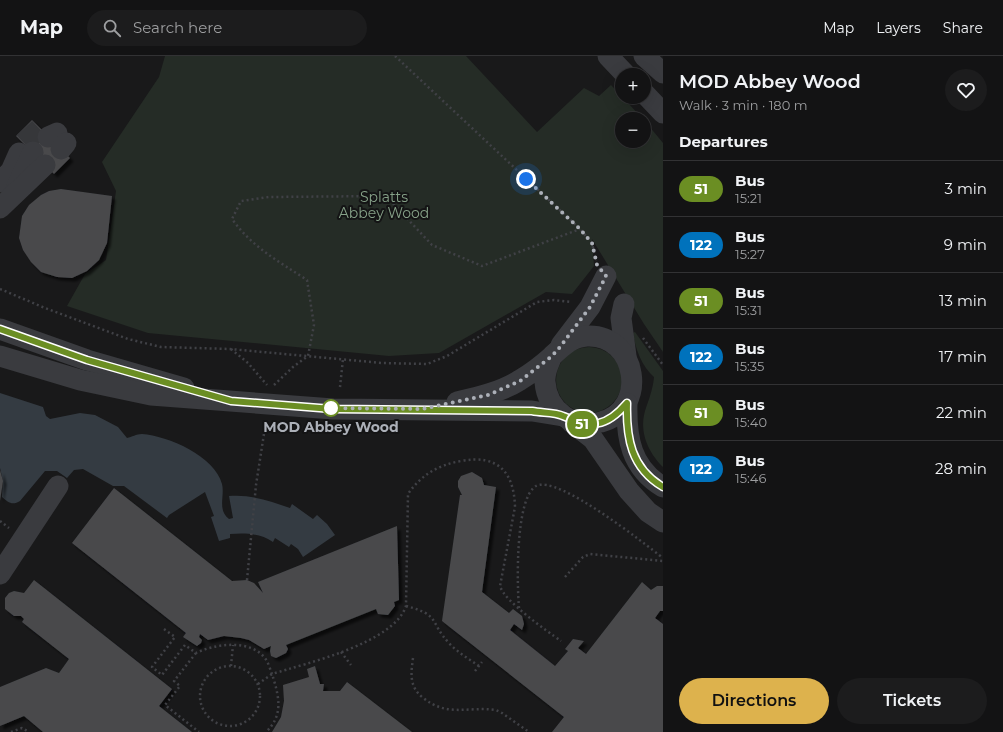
<!DOCTYPE html>
<html lang="en">
<head>
<meta charset="utf-8">
<style>
  body { margin:0; font-family:Montserrat,sans-serif; background:#1c1c1d; color:#f1f3f6; height:100vh; display:flex; flex-direction:column; font-size:15px; white-space:nowrap }
  * { box-sizing:border-box; margin:0 }
  p { font-size:13px; color:#9d9ea0 }
  .icon { flex:none; width:22px; height:22px; fill:none; stroke:currentColor; stroke-width:2; stroke-linecap:round; stroke-linejoin:round }
  .map { position:relative; flex:1; overflow:hidden }
  .details { display:flex; flex-direction:column; background:#131314; width:340px }
  .details>* { flex:none }
  .badge { padding:0 8px; border-radius:13px; font-size:14px; line-height:26px }
  .buttons { position:absolute; left:615px; top:12px; display:grid; gap:8px }
  .buttons a { display:grid; place-items:center; width:36px; height:36px; border-radius:50%; background:#131314; box-shadow:0 4px 16px #0002,0 0 0 1px #323234; font-size:20px }
  .you { position:absolute; width:20px; height:20px; margin:-10px; border:3px solid #fff; border-radius:50%; background:#1a73e8; box-shadow:0 0 0 6px #1a73e833 }
  .map>.badge { position:absolute; translate:-50% -50%; box-shadow:0 0 0 2px #fff }
  h2 { padding:0 16px; font-size:15px; line-height:36px }
  .round { display:grid; place-items:center; flex:none; width:42px; height:42px; border-radius:21px; background:#1c1c1d }
  .overview { display:flex; align-items:center; justify-content:space-between; height:68px; padding:0 16px }
  h1 { font-size:19px; font-weight:600; line-height:30px }
  .cta { display:flex; gap:8px; margin-top:auto; padding:8px 16px }
  .cta a { flex:1; height:46px; border-radius:24px; background:#ddb24d; color:#111; font-size:16px; font-weight:600; line-height:46px; text-align:center }
  .cta a+a { background:#1c1c1d; color:#f1f3f6 }
  ul { padding:0; list-style:none }
  li { display:flex; align-items:center; gap:12px; height:56px; padding:0 16px; border-top:1px solid #323234 }
  li div { flex:1 }
  li b { display:block; font-size:15px }
  li em { font-style:normal }
  li .badge { min-width:44px; font-weight:700; text-align:center }
  header { display:flex; align-items:center; gap:24px; box-sizing:border-box; height:56px; padding:0 20px; background:#131314; border-bottom:1px solid #323234 }
  header strong { font-size:19px }
  nav { display:flex; gap:22px; margin-inline-start:auto; font-size:14px }
  .search { width:280px; height:36px; background:#1c1c1d; display:flex; align-items:center; gap:10px; box-sizing:border-box; padding:0 14px; border-radius:22px; color:#9d9ea0; font-size:15px }
  main { display:flex; flex:1; min-height:0 }
  .map>svg:first-child { display:block }
</style>
</head>
<body>
<header>
<strong>Map</strong>
<div class="search"><svg class="icon" aria-label="search" viewBox="0 0 24 24"><circle cx="10" cy="10" r="6"/><path d="M15 15l6 6"/></svg>Search here</div>
<nav><a>Map</a><a>Layers</a><a>Share</a></nav>
</header>
<main>
<div class="map">
<svg width="663" height="676" viewBox="0 0 663 676">
  <defs>
    <filter id="shadow"><feDropShadow dx="3.5" dy="3.5" stdDeviation="1" flood-color="#0009"/></filter>
  </defs>
  <rect width="100%" height="100%" fill="#19191a"/>
  <g fill="#252c26">
    <polygon points="165,0 466,0 537,76 584,32 599,40 611,29 643,63 622,63 622,85 644,85 644,64 663,87 663,296 644,268 592,183 594,210 572,238 546,236 439,297 389,300 148,277 67,250 85,218 106,204 116,135 102,106 159,21"/>
    <path d="M635 276 663 315V411C648 396 639 376 645 355 649 343 653 333 654 321 642 311 635 292 633 277Z"/>
    <circle cx="589" cy="324" r="33"/>
  </g>
  <path fill="#343b42" d="M0 337 43 351 46 360 50 363 80 357 95 359 118 371 127 382C132 381 136 378 142 378 168 380 215 400 222 428 225 440 217 454 229 463L233 462 229 440C250 438 270 445 290 452L292 448 313 463 317 459 327 468 335 479 303 501 298 493 291 488 289 491 275 482 273 486C260 477 245 477 230 478V482L219 485 211 461 214 460 205 436 169 459 167 462 124 430H113L83 413 74 414 67 422 57 415H45L20 445C12 450 8 446 2 441L3 425 0 412Z"/>
  <g fill="#48494c" filter="url(#shadow)">
    <polygon points="32,64 70,102 54,118 16,80"/>
    <polygon points="61,133 112,140 107,187 99,204 87,215 72,222 57,221 41,216 31,206 23,194 19,182 22,160 29,149 41,139 49,135"/>
    <polygon points="0,414 3,425 0,445"/>
    <polygon points="472,416 482,422 484,429 496,431 482,536 509,557 513,553 522,560 524,568 522,574 514,568 510,574 555,610 568,595 565,593 573,583 584,585 578,592 586,598 642,526 651,534 657,530 663,530 663,555 660,555 655,562 663,568 663,676 552,676 564,661 442,565 460,439 462,439 458,431 458,425 461,420"/>
    <polygon points="114,432 232,525 247,524 254,527 263,537 258,526 397,470 399,544 394,546 395,550 388,559 378,558 376,553 286,589 288,593 286,597 276,602 271,600 270,595 271,590 264,593 249,584 241,582 224,580 208,584 200,578 199,581 202,584 201,587 197,590 183,581 186,577 72,487"/>
    <polygon points="34,524 172,633 159,650 192,676 43,676 24,660 0,670 0,631 46,612 59,617 69,603 22,566 24,563 21,560 14,560 5,553 5,542 9,537 14,535 24,537"/>
    <polygon points="315,610 320,628 324,628 323,635 340,635 347,626 412,676 272,676 281,661 284,645 283,629 309,621 307,613"/>
  </g>
  <g fill="none" stroke-linecap="round" stroke-linejoin="round">
    <polyline stroke="#36373a" stroke-width="21" stroke-dasharray="21 10" stroke-linecap="butt" points="24,87 40,72"/>
    <g stroke="#404146" stroke-width="2.5" stroke-dasharray="2 3" stroke-linecap="butt">
      <polyline points="395,0 580,173 592,187 596,205"/>
      <polyline points="0,233 45,252 128,283 161,291 230,293 382,307 427,308 447,300 537,246 554,244 571,246"/>
      <polyline points="643,282 663,309"/>
      <polyline points="231,293 248,307 267,329"/>
      <path d="M274 329 293 311 308 300 314 269 307 224C278 205 252 191 232 163L241 145 269 141 386 140 432 189 482 210 580 173"/>
      <polyline points="340,331 343,303"/>
      <polyline points="0,465 9,472"/>
      <polyline points="565,521 583,501 590,498 663,505"/>
      <polyline points="247,524 256,429 266,365"/>
      <path d="M406 550C441 559 429 566 449 587 457 596 469 603 479 610"/>
      <path d="M519 552C517 529 515 442 536 430 557 418 645 488 663 502"/>
      <path d="M164 573 175 581 152 611 162 619 185 589 196 597C214 588 249 583 264 601 268 605 270 613 272 618 307 607 394 587 406 550L408 438C421 419 438 409 461 405 498 398 514 416 515 451L500 530C504 545 547 575 561 585"/>
      <polyline points="341,596 351,609"/>
      <polyline points="196,597 174,625 180,630 165,649 199,676"/>
      <path d="M413 602C411 617 409 630 422 641 447 662 468 650 496 654L502 657 529 676"/>
      <polyline points="231,610 233,589"/>
      <circle cx="230" cy="640" r="30"/>
      <polyline points="475,615 482,606"/>
      <path d="M258 628 272 618C279 640 284 659 266 676"/>
      <polyline points="11,676 22,672 29,676"/>
    </g>
    <g stroke="#3a3b3f" stroke-width="21">
      <polyline points="608,0 626,19"/>
      <polyline points="644,0 663,17"/>
      <polyline points="644,37 663,57"/>
      <polyline points="48,81 57,77"/>
      <polyline points="61,93 66,87"/>
      <polyline points="0,126 11,115 19,97"/>
      <polyline points="17,130 33,96"/>
      <polyline points="0,152 45,109"/>
      <polyline points="624,248 621,262 626,300"/>
      <polyline points="0,273 87,304 184,332"/>
      <polyline points="561,289 590,251 606,220"/>
      <polyline points="0,300 80,324 151,339 333,353 532,355 563,360"/>
      <path d="M457 346C479 341 501 336 520 324 530 318 542 309 551 301 562 291 571 281 587 280 638 278 649 354 601 366 574 374 547 355 545 326 544 317 548 309 552 300"/>
      <path d="M627 347C626 382 631 412 663 431"/>
      <polyline points="571,366 593,383 629,435 648,456 663,466"/>
      <polyline points="0,518 58,430"/>
    </g>
  </g>
  <g fill="none" stroke-linecap="round" stroke-linejoin="round">
    <defs>
      <path id="line" d="M0 273 87 304 231 345 332 353 532 355C542 357 555 356 563 360 591 372 606 372 627 347 626 382 631 412 663 431"/>
    </defs>
    <use href="#line" stroke="#fff" stroke-width="9"/>
    <use href="#line" stroke="#6b8e23" stroke-width="6"/>
    <polyline stroke="#acb0b8" stroke-width="4" stroke-dasharray="0 7.2" points="331,352 422,353 488,339 520,325 552,300 560,291 590,251 606,220 597,209 592,187 580,173 526,123"/>
  </g>
  <circle fill="#fff" stroke="#6b8e23" stroke-width="2" cx="331" cy="352" r="8"/>
  <g text-anchor="middle" dominant-baseline="central" stroke-width="4" stroke-linejoin="round" paint-order="stroke">
    <g font-size="14" fill="#86a188" stroke="#141415">
      <text x="384" y="141">Splatts<tspan x="384" dy="16">Abbey Wood</tspan></text>
    </g>
    <g font-size="14" font-weight="bold" fill="#acb0b8" stroke="#141415">
      <text x="331" y="371">MOD Abbey Wood</text>
    </g>
  </g>
</svg>
<div class="buttons">
<a>+</a>
<a>−</a>
</div>
<div class="you" style="left:526px;top:123px"></div>
<b class="badge" style="left:582px;top:368px;background:#6b8e23;color:#fff">51</b>
</div>
<section class="details">
<div class="overview"><div><h1>MOD Abbey Wood</h1><p>Walk · 3 min · 180 m</p></div><a class="round"><svg class="icon" aria-label="heart" viewBox="0 0 24 24"><path d="M12 20l-8-8c-3-5 5-10 8-4 3-6 11-1 8 4z"/></svg></a></div>
<h2>Departures</h2>
<ul>
<li><span class="badge" style="background:#6b8e23;color:#fff">51</span><div><b>Bus</b><p>15:21</p></div><em>3 min</em></li>
<li><span class="badge" style="background:#0072bc;color:#fff">122</span><div><b>Bus</b><p>15:27</p></div><em>9 min</em></li>
<li><span class="badge" style="background:#6b8e23;color:#fff">51</span><div><b>Bus</b><p>15:31</p></div><em>13 min</em></li>
<li><span class="badge" style="background:#0072bc;color:#fff">122</span><div><b>Bus</b><p>15:35</p></div><em>17 min</em></li>
<li><span class="badge" style="background:#6b8e23;color:#fff">51</span><div><b>Bus</b><p>15:40</p></div><em>22 min</em></li>
<li><span class="badge" style="background:#0072bc;color:#fff">122</span><div><b>Bus</b><p>15:46</p></div><em>28 min</em></li>
</ul>
<div class="cta"><a>Directions</a><a>Tickets</a></div>
</section>
</main>
</body>
</html>
